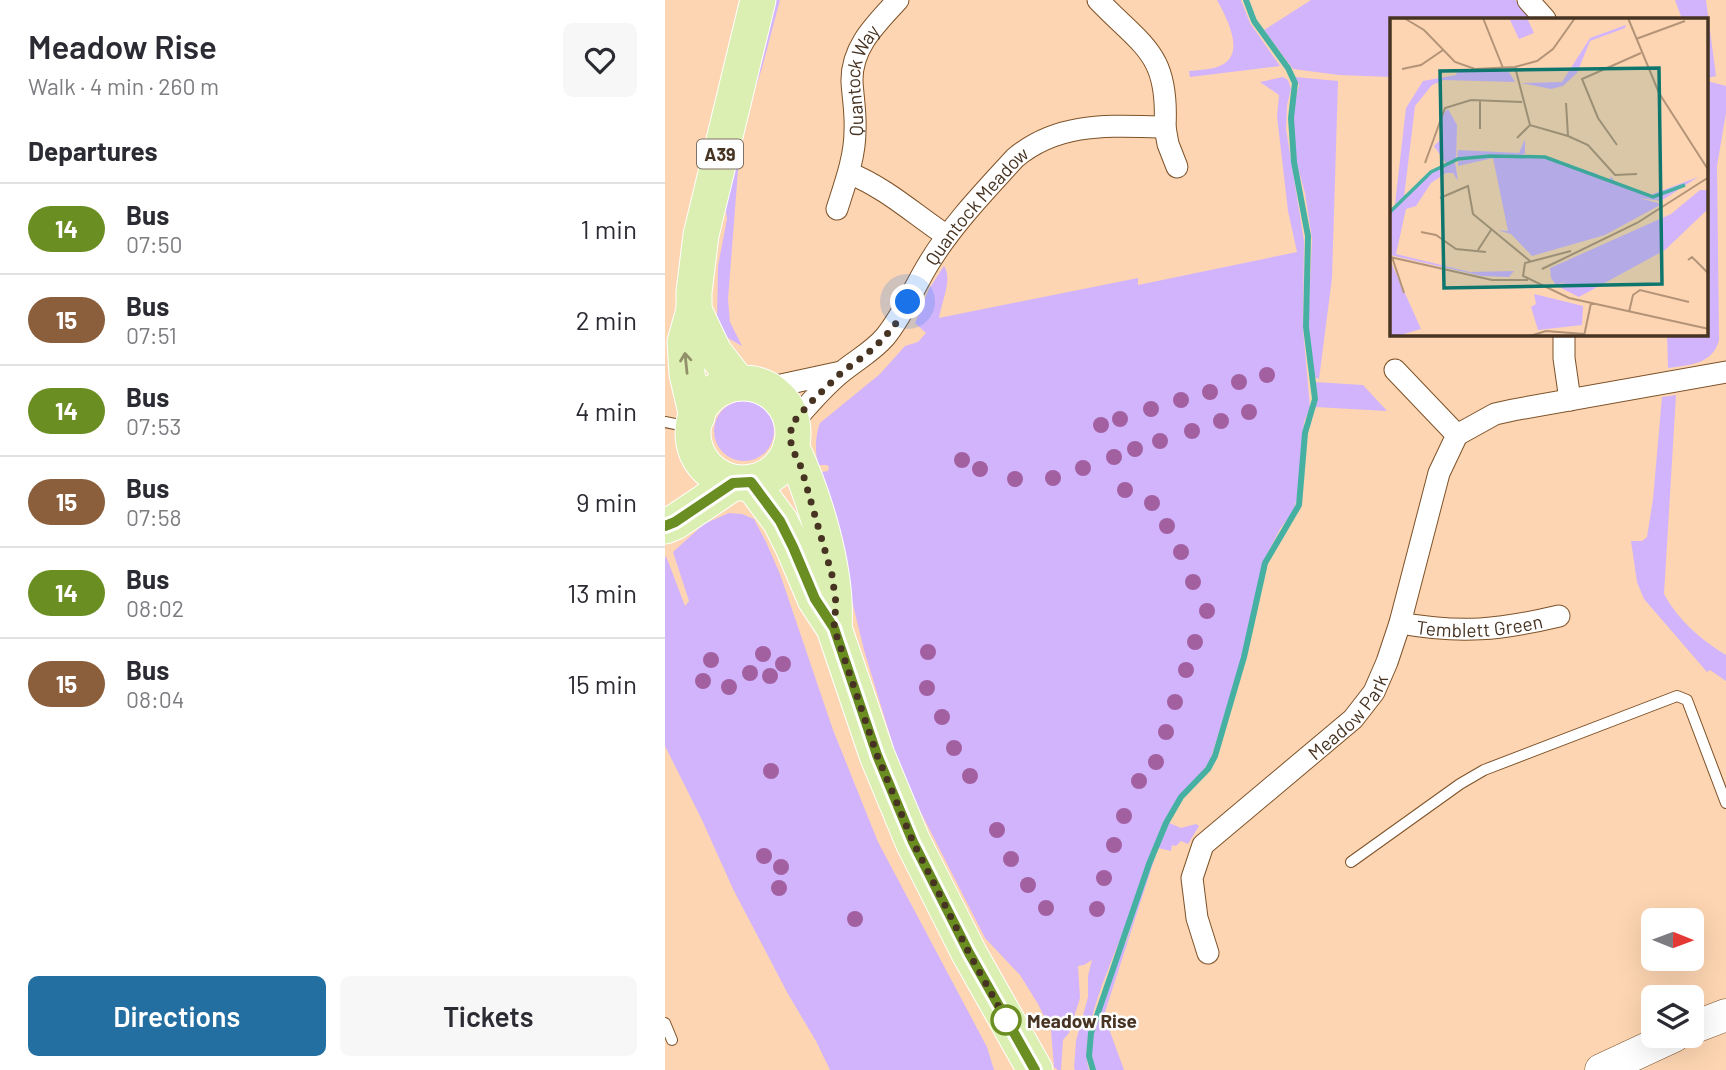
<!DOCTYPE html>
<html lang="en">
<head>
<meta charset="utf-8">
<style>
  body { margin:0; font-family:Barlow,sans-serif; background:#f7f7f7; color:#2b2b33; height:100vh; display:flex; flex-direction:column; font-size:26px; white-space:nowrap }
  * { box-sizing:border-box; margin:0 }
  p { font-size:23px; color:#7c7c81 }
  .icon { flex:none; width:38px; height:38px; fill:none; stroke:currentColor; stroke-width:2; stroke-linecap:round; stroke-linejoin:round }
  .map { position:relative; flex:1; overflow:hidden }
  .panel { display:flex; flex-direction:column; background:#fff; width:665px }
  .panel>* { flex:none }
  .badge { padding:0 14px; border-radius:23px; font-size:24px; line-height:46px }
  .needle { width:46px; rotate:91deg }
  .fabs { position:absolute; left:976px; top:908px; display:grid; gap:14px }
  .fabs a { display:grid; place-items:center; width:63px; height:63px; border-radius:10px; background:#fff; box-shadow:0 7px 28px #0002; font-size:35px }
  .you { position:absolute; width:35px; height:35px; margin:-18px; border:5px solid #fff; border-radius:50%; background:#1a73e8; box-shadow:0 0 0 10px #1a73e833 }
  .map>.badge { position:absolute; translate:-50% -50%; box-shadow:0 0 0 4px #fff }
  h2 { padding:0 28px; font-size:26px; line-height:63px }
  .round { display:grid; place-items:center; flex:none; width:74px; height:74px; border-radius:10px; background:#f7f7f7 }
  .overview { display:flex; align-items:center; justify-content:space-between; height:119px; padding:0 28px }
  h1 { font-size:33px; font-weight:600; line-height:52px }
  .primary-button { display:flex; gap:14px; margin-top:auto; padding:14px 28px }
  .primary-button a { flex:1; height:80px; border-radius:10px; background:#246fa2; color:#fff; font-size:28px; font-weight:600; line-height:80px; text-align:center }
  .primary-button a+a { background:#f7f7f7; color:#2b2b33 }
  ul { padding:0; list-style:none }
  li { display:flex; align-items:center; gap:21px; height:91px; padding:0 28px; border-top:2px solid #e1e1e2 }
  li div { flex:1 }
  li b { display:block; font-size:26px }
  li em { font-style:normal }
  li .badge { min-width:77px; font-weight:700; text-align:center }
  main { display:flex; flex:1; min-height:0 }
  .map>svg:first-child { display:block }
</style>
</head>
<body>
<main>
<section class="panel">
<div class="overview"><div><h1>Meadow Rise</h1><p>Walk · 4 min · 260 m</p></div><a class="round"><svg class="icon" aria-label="heart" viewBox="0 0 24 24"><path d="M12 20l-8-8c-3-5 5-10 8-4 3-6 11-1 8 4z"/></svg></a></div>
<h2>Departures</h2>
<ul>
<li><span class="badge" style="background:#6b8e23;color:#fff">14</span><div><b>Bus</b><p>07:50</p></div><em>1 min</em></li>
<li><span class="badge" style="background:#8b5e3c;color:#fff">15</span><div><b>Bus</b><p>07:51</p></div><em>2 min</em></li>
<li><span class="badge" style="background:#6b8e23;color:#fff">14</span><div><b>Bus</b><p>07:53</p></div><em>4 min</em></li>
<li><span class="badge" style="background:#8b5e3c;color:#fff">15</span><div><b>Bus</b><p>07:58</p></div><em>9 min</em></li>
<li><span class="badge" style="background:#6b8e23;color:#fff">14</span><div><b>Bus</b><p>08:02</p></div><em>13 min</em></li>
<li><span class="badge" style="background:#8b5e3c;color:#fff">15</span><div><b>Bus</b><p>08:04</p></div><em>15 min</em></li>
</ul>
<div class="primary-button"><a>Directions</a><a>Tickets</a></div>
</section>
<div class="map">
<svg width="1061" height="1070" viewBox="0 0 1061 1070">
  <rect width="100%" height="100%" fill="#fdd5b2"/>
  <g fill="#d2b4fc">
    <polygon points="106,0 115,0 97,68 76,132 63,299 65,322 77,346 61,337 52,321 53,266 62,219 58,188"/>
    <path d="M552 0H576L585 23 615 66 525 77 524 71C533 70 543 70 552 67 584 57 561 17 552 0Z"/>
    <polygon points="646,0 850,0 856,4 867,19 727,19 727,77 674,75 628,69 599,30"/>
    <polygon points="1010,0 1041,0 1051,76 1042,78 1042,19 1017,19"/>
    <path d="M618 77 623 80 626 89 622 105 621 129 639 241 638 328 645 408 639 422 633 495 628 512 615 529 599 560 580 647 546 758C535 779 516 791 504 813 486 846 477 883 464 917 450 955 412 1032 424 1070H410L409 1068 411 1041 423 997V976L427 960 419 965 413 966 415 998 404 1033 398 1040 396 1070H393L389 1067 386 1030 373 1004 355 975 320 938 247 795 231 755 199 650 157 477V472L163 471 164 467 162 465H153C150 451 150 436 155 423L215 374 240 346 253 342 261 333 250 323 264 289 279 266C288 279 276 303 274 318L473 278V285L632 252 623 211 612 116 614 95 595 82Z"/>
    <polygon points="630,77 673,81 667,278 654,379 649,377 643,330 647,239 640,193 631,161 628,109 634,85"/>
    <path d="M1042 81 1061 86V113L1052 166 1054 340C1048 364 1025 365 1003 368L1002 334H1042Z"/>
    <polygon points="650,382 698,385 722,411 650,407 653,398"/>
    <path d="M1011 395 999 594C1013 620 1036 640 1061 655V681L1045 670 1042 672 979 599 972 582 966 541H977L982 537 988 499 997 397Z"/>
    <circle cx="79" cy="431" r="30"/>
    <polygon points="64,513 77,514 89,519 101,542 115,574 168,730 213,842 322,1047 329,1070 165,1070 151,1041 123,994 68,889 37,820 0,746 0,558 1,556 20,606 24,601 8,552 39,524"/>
    <path d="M502 822 516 828 531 824 534 826 523 844 516 841 511 846 507 845 506 851 493 848 439 1015 459 1070H431C416 1040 445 979 455 948L461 942 485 864Z"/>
  </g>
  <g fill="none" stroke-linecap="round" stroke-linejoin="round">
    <polyline stroke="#46b1a3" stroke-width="6" points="428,1070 424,1056 426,1033 484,864 501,823 516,797 543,769 550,756 579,657 600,563 634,505 640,433 650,399 641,327 643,236 629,162 626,118 630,83 623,68 589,21 581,0"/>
    <defs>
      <g id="service">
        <polyline points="0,422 29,428"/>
        <polyline points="686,862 795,784 819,770 1012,696 1022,700 1061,803"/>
        <polyline points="0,1023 7,1040"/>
      </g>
      <g id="minor">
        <polyline points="863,0 880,19"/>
        <polyline points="500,127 503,144 512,167"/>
        <path d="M184 173C221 188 249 214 282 236"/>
        <path id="s1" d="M172 209C180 184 190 157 190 131 191 114 188 98 187 82 186 47 211 24 233 0"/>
        <polyline points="899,334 899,358 905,400"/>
        <polyline points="102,388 176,372"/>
        <path id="s2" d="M126 425C142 406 159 386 178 371 193 359 208 351 220 337 239 314 249 287 264 263 287 225 320 191 350 158 394 121 445 126 500 127 504 53 478 47 433 0"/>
        <polyline points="792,435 830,414 848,410 1061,372"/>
        <path id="s3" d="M735 623C796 634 835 630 894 616"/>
        <path id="s4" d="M543 953 532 918 527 878 538 845 688 719 709 692 722 662 735 623 774 473 792 435 730 370"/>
      </g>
      <g id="secondary">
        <polyline points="1027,1028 1061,1015"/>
        <polyline points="936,1070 1009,1036"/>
      </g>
      <g id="primary">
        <polyline points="29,310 49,352 73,383"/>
        <circle cx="78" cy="433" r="50"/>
        <polyline points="32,417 22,374 20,342 29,310 29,292 36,235 93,0"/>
        <path d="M126 446C150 497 173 572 169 628"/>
        <polyline points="86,482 115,521 128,547 150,599 169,628 212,755 248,842 304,953 370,1070"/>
        <polyline points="0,526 10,522 68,483"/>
      </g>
    </defs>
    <use href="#service" stroke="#7d5228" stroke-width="12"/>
    <use href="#minor" stroke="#7d5228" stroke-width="23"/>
    <use href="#secondary" stroke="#7d5228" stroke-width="33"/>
    <use href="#primary" stroke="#fff" stroke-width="37"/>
    <use href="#service" stroke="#fff" stroke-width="10"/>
    <use href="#minor" stroke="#fff" stroke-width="21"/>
    <use href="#secondary" stroke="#fff" stroke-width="32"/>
    <use href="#primary" stroke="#dcefb2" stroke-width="35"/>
  </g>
  <g fill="#a260a1">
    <circle cx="602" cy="375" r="8"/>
    <circle cx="574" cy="382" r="8"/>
    <circle cx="545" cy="392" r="8"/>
    <circle cx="516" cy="400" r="8"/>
    <circle cx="486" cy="409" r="8"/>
    <circle cx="584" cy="412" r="8"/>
    <circle cx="455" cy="419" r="8"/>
    <circle cx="556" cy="421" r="8"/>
    <circle cx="436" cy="425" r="8"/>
    <circle cx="527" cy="431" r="8"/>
    <circle cx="495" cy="441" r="8"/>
    <circle cx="470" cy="449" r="8"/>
    <circle cx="449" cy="457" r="8"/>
    <circle cx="297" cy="460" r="8"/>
    <circle cx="418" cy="468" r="8"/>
    <circle cx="315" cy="469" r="8"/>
    <circle cx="388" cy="478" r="8"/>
    <circle cx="350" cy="479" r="8"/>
    <circle cx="460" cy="490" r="8"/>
    <circle cx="487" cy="503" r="8"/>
    <circle cx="502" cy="526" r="8"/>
    <circle cx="516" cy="552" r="8"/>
    <circle cx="528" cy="582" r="8"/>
    <circle cx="542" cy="611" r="8"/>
    <circle cx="530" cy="642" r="8"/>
    <circle cx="263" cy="652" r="8"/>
    <circle cx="98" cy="654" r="8"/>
    <circle cx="46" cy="660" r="8"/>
    <circle cx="118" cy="664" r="8"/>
    <circle cx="521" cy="670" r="8"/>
    <circle cx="85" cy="673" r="8"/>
    <circle cx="105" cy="676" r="8"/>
    <circle cx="38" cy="681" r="8"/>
    <circle cx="64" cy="687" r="8"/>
    <circle cx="262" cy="688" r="8"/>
    <circle cx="510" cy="702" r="8"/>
    <circle cx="277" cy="717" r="8"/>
    <circle cx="501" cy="732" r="8"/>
    <circle cx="289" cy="748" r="8"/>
    <circle cx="491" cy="762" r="8"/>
    <circle cx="106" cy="771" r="8"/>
    <circle cx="305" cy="776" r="8"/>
    <circle cx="474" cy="781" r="8"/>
    <circle cx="459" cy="816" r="8"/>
    <circle cx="332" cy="830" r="8"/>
    <circle cx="449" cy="845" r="8"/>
    <circle cx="99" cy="856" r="8"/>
    <circle cx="346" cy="859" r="8"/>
    <circle cx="116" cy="867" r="8"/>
    <circle cx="439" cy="878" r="8"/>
    <circle cx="363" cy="885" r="8"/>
    <circle cx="114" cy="888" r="8"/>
    <circle cx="381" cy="908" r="8"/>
    <circle cx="432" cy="909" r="8"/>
    <circle cx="190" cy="919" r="8"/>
  </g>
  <defs><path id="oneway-shaft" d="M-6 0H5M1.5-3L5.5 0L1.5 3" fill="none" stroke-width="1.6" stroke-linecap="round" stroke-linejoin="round" transform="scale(1.75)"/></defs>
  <use stroke="#92916a" href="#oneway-shaft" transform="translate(21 363) rotate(-96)"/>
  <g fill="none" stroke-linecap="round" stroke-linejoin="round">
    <defs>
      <polyline id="line" points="0,526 10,522 68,483 86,482 115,521 128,547 150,599 169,628 212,755 248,842 304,953 370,1070"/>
    </defs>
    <use href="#line" stroke="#fff" stroke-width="16"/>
    <use href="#line" stroke="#6b8e23" stroke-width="10"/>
    <polyline stroke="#473322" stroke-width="7" stroke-dasharray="0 12.6" points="243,302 233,321 218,339 203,353 177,372 144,404 126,425 126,446 136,467 167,575 171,603 169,628 212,755 248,842 304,953 341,1020"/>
  </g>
  <circle fill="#fff" stroke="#6b8e23" stroke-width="3.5" cx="341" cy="1020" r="14"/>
  <g text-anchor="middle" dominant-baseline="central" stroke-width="5" stroke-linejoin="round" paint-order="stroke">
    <rect fill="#fefefe" stroke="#7e7064" stroke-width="2" x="32" y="139.5" width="46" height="29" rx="5"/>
    <g font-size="18" font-weight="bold" fill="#473322">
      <text x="55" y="154">A39</text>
    </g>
    <g font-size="19" fill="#473322" stroke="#fefefe">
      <text stroke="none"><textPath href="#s1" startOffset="133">Quantock Way</textPath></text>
      <text stroke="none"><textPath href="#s2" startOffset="290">Quantock Meadow</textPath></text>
      <text stroke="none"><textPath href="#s3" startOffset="80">Temblett Green</textPath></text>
      <text stroke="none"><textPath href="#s4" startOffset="306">Meadow Park</textPath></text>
    </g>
    <g font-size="19" font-weight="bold" fill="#473322" stroke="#fefefe" text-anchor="start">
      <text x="362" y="1020">Meadow Rise</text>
    </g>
  </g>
  <g transform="translate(725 18)">
    <rect width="318" height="318" fill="#fdd5b2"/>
    <path d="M142 0 138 2 144 15 129 21 120 2ZM236 7 235 10 200 23 187 55 173 68 161 71 131 65 172 64 200 20ZM68 51 119 54 125 64 54 62 42 67 25 88 14 179 40 155 65 144 68 163 63 155H56L41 165 26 188 16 191 6 236 80 254 124 253 119 259 92 258 0 237V195L10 182 5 186 16 90 33 63 66 57ZM58 91 67 107 66 142 58 148 44 128 50 122 51 97ZM135 121V136L127 138 156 140 207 156 219 165 221 158 226 166 260 177 308 159 271 183 249 180 272 186 215 217 142 238 121 216 107 212 118 213 103 140 68 148V143L84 141H67L68 132 129 135ZM310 172H318V191L275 232 189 279 167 268 177 263 166 267 161 260 160 250 281 196ZM0 242 31 311 7 318H0ZM144 276 193 288 192 307 148 312 141 289 146 286Z" fill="#d2b4fc"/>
    <path fill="none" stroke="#46b1a3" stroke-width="3.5" d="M0 194 41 154 68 141 100 138 155 139 263 179 295 167"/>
    <path fill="none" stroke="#b49478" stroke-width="2" d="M14 0 34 12 65 44 85 51 125 49 147 43 163 31 185 0M93 0 113 50M238 0 269 75 319 153M246 21 295 3M125 49 140 107M12 51 31 47 53 32M176 85 178 118M90 111V82M127 120 140 107 178 118 198 127 225 157 247 156M227 127 208 100 192 61 251 35M35 145 55 90 81 82 132 84M50 180 78 168 83 196 140 243M31 214 46 217 66 231 96 234M88 232 101 212M181 233 135 245 133 258 179 280 319 311M0 239 102 262H138M2 239 14 275M298 242 302 239 319 256M152 251 247 205 319 159M239 294 243 277 250 272 299 284M140 318 156 313 194 316M194 318 201 285"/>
    <path fill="#0f766e" fill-opacity="0.15" stroke="#0f766e" stroke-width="3.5" d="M269 50 272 266 54 270 50 53Z"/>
    <rect width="318" height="318" fill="none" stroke="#473322" stroke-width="3.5"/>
  </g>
</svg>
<div class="fabs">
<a><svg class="needle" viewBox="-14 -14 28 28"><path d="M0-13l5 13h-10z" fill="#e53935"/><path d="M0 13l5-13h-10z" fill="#7c7c81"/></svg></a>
<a><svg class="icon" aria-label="layers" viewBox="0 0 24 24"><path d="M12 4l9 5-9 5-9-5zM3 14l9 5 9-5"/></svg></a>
</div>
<div class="you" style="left:243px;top:302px"></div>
</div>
</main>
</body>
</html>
